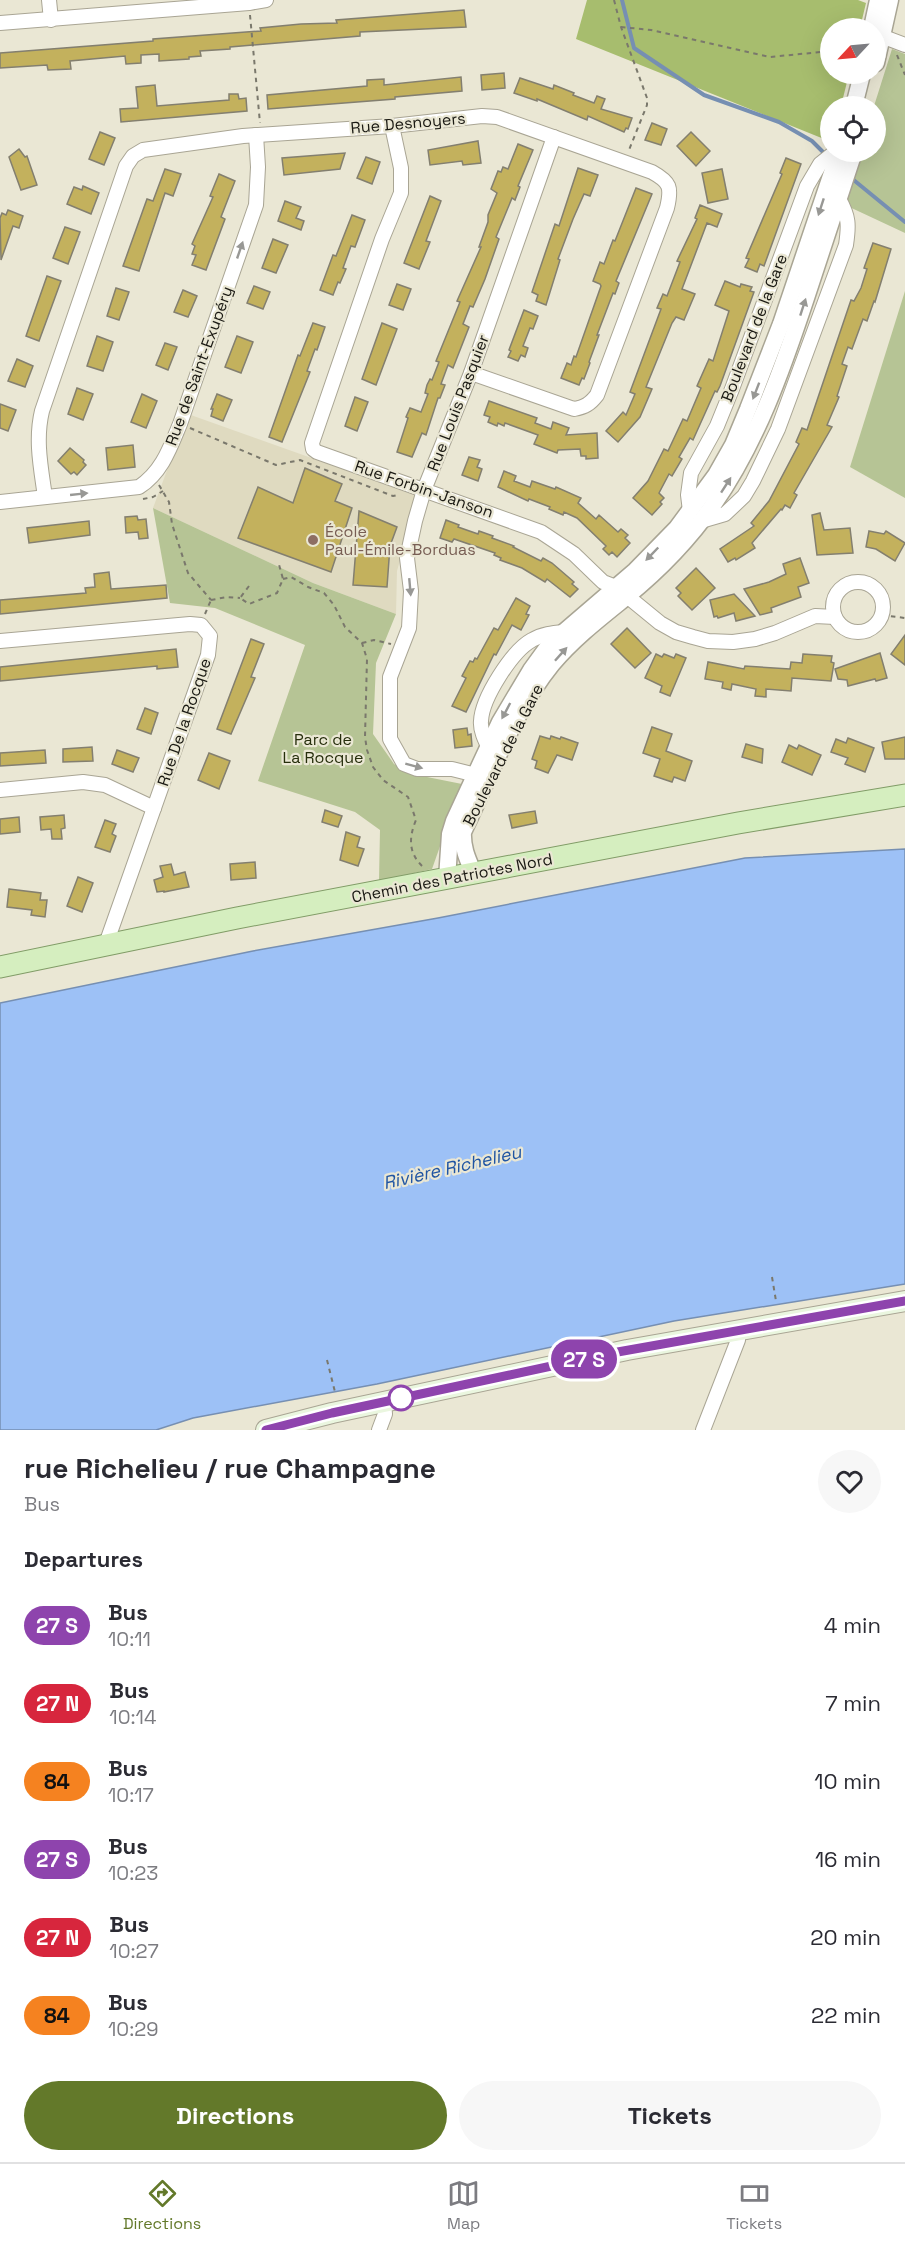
<!DOCTYPE html>
<html lang="en">
<head>
<meta charset="utf-8">
<style>
  body { margin:0; font-family:"Space Grotesk",sans-serif; background:#f7f7f7; color:#2b2b33; height:100vh; display:flex; flex-direction:column; font-size:22px; white-space:nowrap }
  * { box-sizing:border-box; margin:0 }
  p { font-size:20px; color:#7c7c81 }
  .icon { flex:none; width:33px; height:33px; fill:none; stroke:currentColor; stroke-width:2; stroke-linecap:round; stroke-linejoin:round }
  .map { position:relative; height:1430px; overflow:hidden }
  .side { display:flex; flex-direction:column; background:#fff; flex:1 }
  .side>* { flex:none }
  .badge { padding:0 12px; border-radius:20px; font-size:21px; line-height:39px }
  .needle { width:39px; rotate:244deg }
  .controls { position:absolute; left:820px; top:18px; display:grid; gap:12px }
  .controls a { display:grid; place-items:center; width:66px; height:66px; border-radius:50%; background:#fff; box-shadow:0 6px 24px #0002; font-size:30px }
  .map>.badge { position:absolute; translate:-50% -50%; box-shadow:0 0 0 3px #fff }
  h2 { padding:0 24px; font-size:22px; line-height:54px }
  .round { display:grid; place-items:center; flex:none; width:63px; height:63px; border-radius:32px; background:#f7f7f7 }
  .headline { display:flex; align-items:center; justify-content:space-between; height:102px; padding:0 24px }
  h1 { font-size:28px; font-weight:700; line-height:45px }
  .cta { display:flex; gap:12px; margin-top:auto; padding:12px 24px }
  .cta a { flex:1; height:69px; border-radius:36px; background:#63792a; color:#fff; font-size:24px; font-weight:700; line-height:69px; text-align:center }
  .cta a+a { background:#f7f7f7; color:#2b2b33 }
  ul { padding:0; list-style:none }
  li { display:flex; align-items:center; gap:18px; height:78px; padding:0 24px }
  li div { flex:1 }
  li b { display:block; font-size:22px }
  li em { font-style:normal }
  li .badge { min-width:66px; font-weight:700; text-align:center }
  .menu { display:flex; justify-content:space-around; align-items:center; height:84px; border-top:2px solid #e1e1e2; background:#fff; font-size:16px; color:#7c7c81 }
  .menu a { display:grid; justify-items:center; gap:3px }
  .menu .on { color:#63792a }
  .map>svg:first-child { display:block }
</style>
</head>
<body>
<div class="map">
<svg width="905" height="1430" viewBox="0 0 905 1430">
  <rect width="100%" height="100%" fill="#eae7d4"/>
  <polygon fill="#dfdac0" points="188,414 418,496 397,571 396,614 313,583 153,508"/>
  <g fill="#b6c495">
    <polygon points="892,49 905,54 905,233 843,204 860,152 876,152 876,106 874,106"/>
    <polygon points="905,291 905,498 850,467"/>
    <polygon points="153,508 313,583 396,614 376,663 373,734 394,764 407,773 462,784 432,869 379,881 380,830 355,812 258,781 305,645 215,608 170,603"/>
  </g>
  <polygon fill="#a7bd6e" points="587,0 858,0 866,3 860,28 831,28 831,74 849,74 841,106 831,106 831,134 824,139 576,39"/>
  <polygon fill="#9dc1f6" stroke="#768fb2" stroke-width="1.5" points="905,849 905,1284 674,1321 377,1384 193,1418 156,1430 0,1430 0,1003 253,951 438,918 745,858"/>
  <g fill="none" stroke-linecap="round" stroke-linejoin="round">
    <g stroke="#768fb2" stroke-width="4">
      <polyline points="622,0 634,48 704,95 779,122 812,141 827,156"/>
      <polyline points="850,177 905,222"/>
    </g>
  </g>
  <g fill="#c3b15d" stroke="#837f6f" stroke-width="1.5">
    <polygon points="464,10 466,27 360,32 360,36 230,47 230,49 200,51 201,56 189,57 189,59 159,61 159,54 141,55 141,63 126,64 125,56 70,61 71,69 48,70 47,65 0,68 0,53 153,41 153,39 261,31 260,28 301,24 337,23 336,20"/>
    <polygon points="504,73 505,88 482,90 481,75"/>
    <polygon points="461,77 462,91 395,97 395,99 268,109 267,95 367,86 367,80 384,79 384,85"/>
    <polygon points="520,78 553,89 554,85 574,93 573,95 594,103 597,96 605,99 601,109 632,118 628,129 626,128 624,132 588,116 587,120 537,99 537,101 514,93"/>
    <polygon points="155,85 157,106 229,100 229,94 238,94 239,99 246,98 247,111 121,122 120,109 138,108 136,87"/>
    <polygon points="652,123 667,129 661,145 645,140"/>
    <polygon points="100,132 115,138 104,165 89,159"/>
    <polygon points="691,132 710,151 696,166 677,146"/>
    <polygon points="478,141 481,163 463,165 462,161 430,165 428,150"/>
    <polygon points="518,144 533,150 518,186 520,187 515,200 512,198 496,237 499,239 485,279 473,307 470,306 463,324 469,327 453,368 448,365 441,384 445,385 440,398 438,398 426,435 422,433 412,457 397,452 408,418 406,417 410,408 421,412 428,394 425,393 427,385 430,379 432,380 439,362 436,361 460,302 457,301 481,247 479,247 488,222 488,215 497,193 491,189 498,171 501,172 503,167 508,169"/>
    <polygon points="19,149 25,157 27,156 37,185 21,190 9,157"/>
    <polygon points="345,153 340,169 284,175 282,158"/>
    <polygon points="366,157 380,162 372,184 357,178"/>
    <polygon points="786,158 801,164 764,266 760,264 757,272 745,267 749,259 746,258 782,174 780,173"/>
    <polygon points="578,168 598,175 590,196 584,194 573,219 558,259 560,260 546,305 536,301 538,295 532,292 555,224 559,226"/>
    <polygon points="165,169 181,174 173,196 165,193 139,271 123,266 147,199 153,201"/>
    <polygon points="722,169 728,199 708,203 702,173"/>
    <polygon points="219,174 235,181 221,217 225,219 206,270 192,265 196,255 192,254 195,246 192,244 213,197 210,196"/>
    <polygon points="83,186 99,193 91,214 67,204 74,187 82,190"/>
    <polygon points="636,188 652,194 616,281 619,283 615,294 613,293 597,335 599,335 589,362 590,363 584,379 582,378 579,385 561,378 567,363 571,365 574,356 576,357 601,286 600,284 593,281 600,262 604,264 613,240 615,241"/>
    <polygon points="430,196 441,201 426,241 430,242 419,269 404,263"/>
    <polygon points="285,201 301,207 296,218 304,221 301,230 278,221"/>
    <polygon points="700,205 722,214 717,227 707,223 682,289 695,294 684,320 676,317 672,323 646,387 652,389 640,417 618,442 606,431 623,412 626,415 635,394 630,392 661,309 657,308 663,294 667,296 680,262 677,261 697,219 695,218"/>
    <polygon points="8,210 23,216 19,228 13,226 1,260 0,218 2,213 6,215"/>
    <polygon points="352,215 365,220 355,247 351,246 343,268 346,269 340,283 338,282 333,295 320,290 333,255 336,256"/>
    <polygon points="65,227 80,232 68,264 53,258"/>
    <polygon points="273,239 288,245 276,273 262,268"/>
    <polygon points="873,243 891,249 875,302 874,301 867,321 863,319 852,349 848,347 842,364 847,366 837,396 839,397 827,425 832,427 794,493 797,495 790,508 785,505 782,510 781,509 752,543 755,548 736,560 735,558 728,562 720,549 754,526 751,523 769,501 799,444 796,442 802,428 807,430 851,300 854,301 861,288 867,269 864,268"/>
    <polygon points="47,276 61,281 39,341 26,336"/>
    <polygon points="725,281 740,287 741,284 752,287 750,291 754,292 720,386 717,392 715,391 693,440 690,438 679,457 682,459 672,476 669,474 659,493 664,498 660,502 662,504 652,515 633,498 648,481 664,449 668,451 683,419 687,421 701,388 697,386 709,359 713,361 729,311 715,305"/>
    <polygon points="397,284 411,289 403,310 389,305"/>
    <polygon points="254,286 270,292 263,309 247,303"/>
    <polygon points="116,288 129,292 119,320 107,316"/>
    <polygon points="183,290 197,296 188,317 174,312"/>
    <polygon points="524,310 538,316 533,329 530,328 523,346 528,348 525,357 521,355 518,361 508,357 511,351 509,350"/>
    <polygon points="313,323 325,327 317,350 315,349 307,371 310,372 282,442 269,437 298,355 300,356"/>
    <polygon points="382,323 397,329 376,385 362,379"/>
    <polygon points="97,336 113,342 103,371 87,366"/>
    <polygon points="237,336 253,342 241,373 225,367"/>
    <polygon points="165,343 177,347 168,370 156,365"/>
    <polygon points="17,359 33,366 25,387 8,381"/>
    <polygon points="77,388 93,394 83,420 68,414"/>
    <polygon points="142,394 157,401 146,428 131,422"/>
    <polygon points="217,394 232,400 223,421 211,416 213,409 211,409"/>
    <polygon points="355,397 368,402 357,431 345,426"/>
    <polygon points="489,401 537,418 535,423 551,429 553,422 569,428 566,435 597,433 598,458 586,459 586,456 581,456 580,449 558,450 557,453 534,444 538,435 505,423 504,426 498,423 497,426 488,422 490,417 484,415"/>
    <polygon points="0,404 16,410 8,431 0,428"/>
    <polygon points="133,445 135,467 108,470 106,448"/>
    <polygon points="70,448 84,460 83,462 86,465 77,475 74,472 71,474 58,461"/>
    <polygon points="469,457 480,460 477,467 482,469 478,481 462,475"/>
    <polygon points="305,468 342,484 335,501 352,508 331,572 238,538 258,487 293,503"/>
    <polygon points="504,471 516,476 514,481 530,487 532,481 555,489 556,487 581,498 578,503 596,519 599,515 618,532 621,529 628,535 625,538 630,543 617,557 612,552 609,555 603,549 606,546 577,518 564,512 563,515 549,509 550,507 529,499 528,501 498,487"/>
    <polygon points="359,511 397,527 390,546 387,587 353,585"/>
    <polygon points="820,513 824,530 850,528 853,553 817,555 812,515"/>
    <polygon points="137,516 138,520 146,519 148,538 139,539 138,532 126,533 125,517"/>
    <polygon points="446,520 459,525 458,527 478,534 479,531 493,536 492,538 514,546 513,547 541,561 543,558 552,563 574,582 572,584 578,589 570,597 547,579 545,582 522,568 500,560 501,558 494,555 495,553 454,539 452,542 440,538"/>
    <polygon points="89,521 90,535 29,543 27,528"/>
    <polygon points="869,531 884,534 886,531 905,543 895,561 876,549 866,547"/>
    <polygon points="800,558 809,583 798,587 801,597 771,608 772,612 760,615 744,589 769,582 786,574 783,564"/>
    <polygon points="696,568 715,588 692,610 678,596 681,593 676,588"/>
    <polygon points="109,572 111,589 166,585 167,598 0,614 0,600 86,593 85,588 95,587 94,574"/>
    <polygon points="734,594 755,616 736,621 734,613 718,618 717,616 714,617 710,600"/>
    <polygon points="516,598 530,606 526,614 529,615 521,630 512,625 496,655 494,654 466,712 452,706 466,678 462,676 470,661 473,662 475,658 477,659 494,628 498,630"/>
    <polygon points="627,628 651,653 635,668 611,644"/>
    <polygon points="905,635 905,665 891,654"/>
    <polygon points="251,639 264,644 251,677 255,678 231,734 217,729"/>
    <polygon points="176,649 178,667 157,669 157,666 0,681 0,667"/>
    <polygon points="880,653 887,678 876,681 875,679 848,686 847,680 838,679 835,669"/>
    <polygon points="656,654 662,657 664,654 674,658 676,654 686,658 670,696 660,692 662,686 645,678"/>
    <polygon points="803,654 832,656 831,662 834,663 831,681 792,678 791,691 766,689 766,697 755,696 756,689 732,684 731,690 722,688 723,682 705,679 708,662 744,669 745,666 790,669 791,662 802,663"/>
    <polygon points="145,708 158,713 151,734 137,729"/>
    <polygon points="652,727 672,734 666,751 692,761 685,781 674,777 672,782 654,776 660,759 643,753"/>
    <polygon points="467,728 468,735 471,734 472,746 455,748 453,730"/>
    <polygon points="540,736 550,739 551,736 560,739 561,737 578,743 572,760 557,755 548,773 535,768 537,761 532,759"/>
    <polygon points="905,737 905,759 885,759 882,742"/>
    <polygon points="848,738 874,748 865,772 845,764 848,758 831,752 836,739 846,743"/>
    <polygon points="746,744 763,749 762,763 742,757"/>
    <polygon points="789,745 797,749 799,745 821,755 812,775 782,762"/>
    <polygon points="92,747 93,761 63,762 63,749"/>
    <polygon points="45,750 46,763 0,766 0,753"/>
    <polygon points="117,750 139,758 133,772 112,764"/>
    <polygon points="209,753 230,761 219,789 198,780"/>
    <polygon points="325,810 342,816 338,827 322,822"/>
    <polygon points="535,811 537,823 512,828 509,815"/>
    <polygon points="64,815 65,828 61,829 62,839 52,839 51,829 41,830 40,817"/>
    <polygon points="19,817 20,832 0,834 0,819"/>
    <polygon points="105,820 116,824 112,834 116,836 110,852 95,847"/>
    <polygon points="346,832 360,837 357,847 364,849 358,866 340,860"/>
    <polygon points="255,862 256,878 231,880 230,864"/>
    <polygon points="171,864 174,875 185,872 189,887 164,892 164,891 157,892 154,880 163,877 160,866"/>
    <polygon points="78,877 93,883 82,912 67,906"/>
    <polygon points="9,889 41,893 40,900 47,900 45,917 31,915 32,910 7,907"/>
  </g>
  <g fill="none" stroke-linecap="round" stroke-linejoin="round">
    <defs>
      <g id="minor">
        <polyline points="49,0 51,20"/>
        <polyline points="0,23 249,3 266,0"/>
        <polyline points="876,34 905,45"/>
        <polyline points="392,126 401,168 401,193 382,239 312,443 313,449 317,452 541,532 574,554 603,582 616,587 660,623 676,632 693,637 708,641 733,642 755,639 775,633 815,616 835,617"/>
        <path d="M45 497C41 468 35 440 42 411L126 166 133 156 143 150 243 136 392 126 482 116 497 117 652 172C670 182 672 187 667 208L597 395C590 404 585 407 574 409L471 373"/>
        <path d="M0 502 139 487C162 472 170 448 180 424L256 205 258 167 256 135"/>
        <polyline points="690,511 688,495 691,473 717,426 732,389 807,186 820,164 835,152"/>
        <path d="M701 521 725 514 744 496 753 481 778 429 846 245C849 225 849 217 839 199"/>
        <circle cx="858" cy="607" r="25"/>
        <polyline points="0,641 190,624 201,625 210,636 208,655 106,944"/>
        <path d="M489 748C485 740 480 730 481 721 482 698 512 651 532 640 542 634 553 633 564 632"/>
        <polyline points="484,777 452,769 417,769 404,764 390,739 390,677 409,628 411,591 407,558 415,521 424,490 471,373 554,137"/>
        <polyline points="0,790 83,782 105,785 154,808"/>
        <polyline points="379,1430 385,1414 384,1402"/>
        <polyline points="703,1430 738,1340 738,1329"/>
      </g>
      <g id="tertiary">
        <polyline points="872,28 878,0"/>
        <polyline points="876,63 890,0"/>
        <polyline points="854,106 862,74"/>
        <path d="M474 874C468 860 462 848 463 832 490 776 513 712 552 664 574 638 600 618 626 597 658 571 690 538 713 505 757 442 782 370 806 298 822 249 838 201 854 152"/>
        <polyline points="447,879 450,834 454,821 500,722 531,670 547,648 564,632 635,571 677,528 716,475 733,445 748,409 781,324 839,152"/>
      </g>
      <polyline id="secondary" points="266,1430 332,1413 627,1350 905,1301"/>
      <polyline id="primary" points="0,967 237,918 738,823 905,795"/>
    </defs>
    <use href="#minor" stroke="#a9a594" stroke-width="16"/>
    <use href="#tertiary" stroke="#a9a594" stroke-width="19"/>
    <use href="#secondary" stroke="#a9a594" stroke-width="22"/>
    <use href="#primary" stroke="#819c67" stroke-width="23"/>
    <g stroke="#7a786c" stroke-width="2" stroke-dasharray="4.5 4.5" stroke-linecap="butt">
      <polyline points="614,0 621,27 647,98 647,105 629,150"/>
      <polyline points="250,15 260,123"/>
      <polyline points="621,27 651,30 770,57 831,51"/>
      <polyline points="897,55 905,75"/>
      <polyline points="190,428 276,465 300,460 393,496 398,495"/>
      <polyline points="159,485 169,502 172,524 188,573 211,600"/>
      <polyline points="143,499 153,497 163,491"/>
      <path d="M283 579 291 577 308 587 324 593 334 605 345 627 362 643 367 659 365 737 367 750 373 767 383 780 408 797 416 820C409 837 408 852 422 866"/>
      <polyline points="249,586 240,598 249,604 277,593 283,579 278,561"/>
      <polyline points="211,600 227,597 240,598"/>
      <polyline points="205,614 211,600"/>
      <polyline points="882,615 905,618"/>
      <polyline points="362,643 374,640 391,644"/>
      <polyline points="772,1277 776,1301"/>
      <polyline points="327,1360 335,1392"/>
    </g>
    <use href="#minor" stroke="#fff" stroke-width="14"/>
    <use href="#tertiary" stroke="#fff" stroke-width="16"/>
    <use href="#secondary" stroke="#eaf6df" stroke-width="20"/>
    <use href="#primary" stroke="#d5eebf" stroke-width="21"/>
  </g>
  <defs><path id="oneway-solid" d="M-6-.8H1V-3.2L6.5 0L1 3.2V.8H-6Z" transform="scale(1.5)"/></defs>
  <g fill="#989895">
    <use href="#oneway-solid" transform="translate(821 207) rotate(108)"/>
    <use href="#oneway-solid" transform="translate(240 250) rotate(-71)"/>
    <use href="#oneway-solid" transform="translate(803 307) rotate(-72)"/>
    <use href="#oneway-solid" transform="translate(756 391) rotate(111)"/>
    <use href="#oneway-solid" transform="translate(726 485) rotate(-57)"/>
    <use href="#oneway-solid" transform="translate(79 494) rotate(-6)"/>
    <use href="#oneway-solid" transform="translate(652 554) rotate(134)"/>
    <use href="#oneway-solid" transform="translate(410 587) rotate(85)"/>
    <use href="#oneway-solid" transform="translate(561 654) rotate(-48)"/>
    <use href="#oneway-solid" transform="translate(506 711) rotate(118)"/>
    <use href="#oneway-solid" transform="translate(414 766) rotate(15)"/>
  </g>
  <g fill="none" stroke-linecap="round" stroke-linejoin="round">
    <defs>
      <polyline id="line" points="266,1430 332,1413 612,1353 905,1301"/>
    </defs>
    <use href="#line" stroke="#fff" stroke-width="14"/>
    <use href="#line" stroke="#8e44ad" stroke-width="9"/>
  </g>
  <circle fill="#8d6e63" stroke="#eae7d4" stroke-width="2" cx="313" cy="540" r="6"/>
  <circle fill="#fff" stroke="#8e44ad" stroke-width="3" cx="401" cy="1398" r="12"/>
  <g text-anchor="middle" dominant-baseline="central" stroke-width="4.5" stroke-linejoin="round" paint-order="stroke">
    <g font-size="16" fill="#1a1913" stroke="#eae7d4">
      <text transform="translate(408 123) rotate(-5)">Rue Desnoyers</text>
      <text transform="translate(754 328) rotate(-69)">Boulevard de la Gare</text>
      <text transform="translate(199 366) rotate(-70)">Rue de Saint-Exupéry</text>
      <text transform="translate(458 403) rotate(-69)">Rue Louis Pasquier</text>
      <text transform="translate(424 489) rotate(19)">Rue Forbin-Janson</text>
      <text transform="translate(184 722) rotate(-71)">Rue De la Rocque</text>
      <text transform="translate(503 755) rotate(-63)">Boulevard de la Gare</text>
      <text transform="translate(452 878) rotate(-11)">Chemin des Patriotes Nord</text>
    </g>
    <g font-size="16" fill="#785e54" stroke="#eae7d4" text-anchor="start">
      <text x="325" y="531">École<tspan x="325" dy="18">Paul-Émile-Borduas</tspan></text>
    </g>
    <g font-size="16" fill="#262e0c" stroke="#eae7d4">
      <text x="323" y="739">Parc de<tspan x="323" dy="18">La Rocque</tspan></text>
    </g>
    <g font-size="18" font-style="italic" fill="#2055a3" stroke="#eae7d4">
      <text transform="translate(452 1167) rotate(-13)">Rivière Richelieu</text>
    </g>
  </g>
</svg>
<div class="controls">
<a><svg class="needle" viewBox="-14 -14 28 28"><path d="M0-13l5 13h-10z" fill="#e53935"/><path d="M0 13l5-13h-10z" fill="#7c7c81"/></svg></a>
<a><svg class="icon" aria-label="locate" viewBox="0 0 24 24"><circle cx="12" cy="12" r="6"/><path d="M12 2v4M12 18v4M2 12h4M18 12h4"/></svg></a>
</div>
<b class="badge" style="left:584px;top:1359px;background:#8e44ad;color:#fff">27 S</b>
</div>
<section class="side">
<div class="headline"><div><h1>rue Richelieu / rue Champagne</h1><p>Bus</p></div><a class="round"><svg class="icon" aria-label="heart" viewBox="0 0 24 24"><path d="M12 20l-8-8c-3-5 5-10 8-4 3-6 11-1 8 4z"/></svg></a></div>
<h2>Departures</h2>
<ul>
<li><span class="badge" style="background:#8e44ad;color:#fff">27 S</span><div><b>Bus</b><p>10:11</p></div><em>4 min</em></li>
<li><span class="badge" style="background:#d7263d;color:#fff">27 N</span><div><b>Bus</b><p>10:14</p></div><em>7 min</em></li>
<li><span class="badge" style="background:#f58220;color:#111">84</span><div><b>Bus</b><p>10:17</p></div><em>10 min</em></li>
<li><span class="badge" style="background:#8e44ad;color:#fff">27 S</span><div><b>Bus</b><p>10:23</p></div><em>16 min</em></li>
<li><span class="badge" style="background:#d7263d;color:#fff">27 N</span><div><b>Bus</b><p>10:27</p></div><em>20 min</em></li>
<li><span class="badge" style="background:#f58220;color:#111">84</span><div><b>Bus</b><p>10:29</p></div><em>22 min</em></li>
</ul>
<div class="cta"><a>Directions</a><a>Tickets</a></div>
</section>
<nav class="menu">
<a class="on"><svg class="icon" aria-label="directions" viewBox="0 0 24 24"><path d="M12 3l9 9-9 9-9-9zM9 14v-3h6M13 9l2 2-2 2"/></svg>Directions</a>
<a><svg class="icon" aria-label="map" viewBox="0 0 24 24"><path d="M3 6l6-2 6 2 6-2v14l-6 2-6-2-6 2zM9 4v14M15 6v14"/></svg>Map</a>
<a><svg class="icon" aria-label="tickets" viewBox="0 0 24 24"><path d="M3 7h18v10H3zM15 7v10"/></svg>Tickets</a>
</nav>
</body>
</html>
